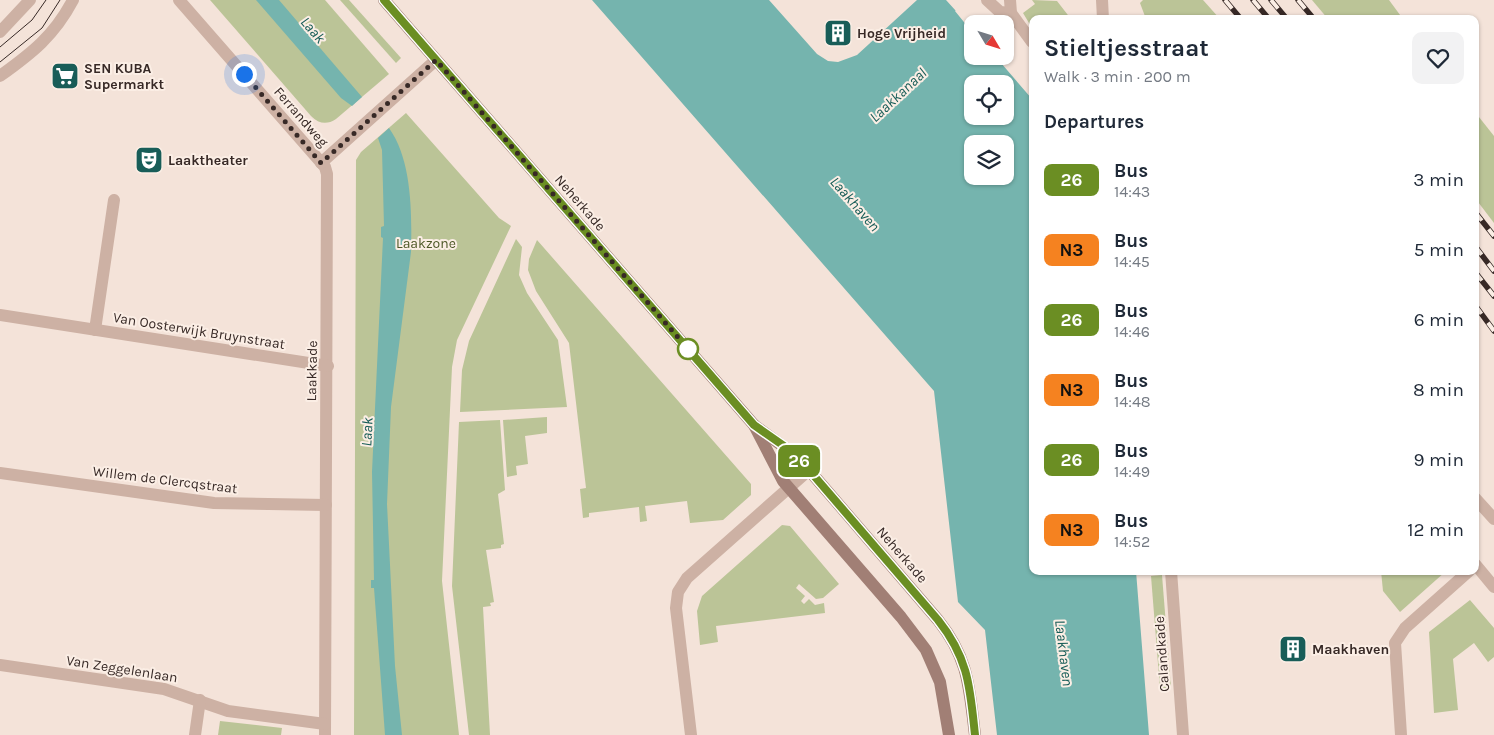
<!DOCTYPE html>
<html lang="en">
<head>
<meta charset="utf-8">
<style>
  body { margin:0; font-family:Karla,sans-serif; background:#f2f2f3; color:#1f2937; height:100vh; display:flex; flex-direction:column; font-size:19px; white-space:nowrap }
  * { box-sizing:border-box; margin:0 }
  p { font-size:16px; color:#747a83 }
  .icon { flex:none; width:28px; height:28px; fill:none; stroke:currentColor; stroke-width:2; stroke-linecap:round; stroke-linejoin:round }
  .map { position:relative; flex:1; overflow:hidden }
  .sheet { position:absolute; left:1029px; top:15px; width:450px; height:560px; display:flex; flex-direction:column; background:#fff; border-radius:10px; box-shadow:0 1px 4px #0004 }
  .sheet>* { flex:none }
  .badge { padding:0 10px; border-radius:8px; font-size:18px; line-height:32px }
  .needle { width:32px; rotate:128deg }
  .controls { position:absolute; left:964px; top:15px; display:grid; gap:10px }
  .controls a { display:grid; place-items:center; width:50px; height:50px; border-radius:10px; background:#fff; box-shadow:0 1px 4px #0004; font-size:25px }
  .you { position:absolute; width:25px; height:25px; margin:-12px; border:4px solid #fff; border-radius:50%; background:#1a73e8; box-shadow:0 0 0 8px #1a73e833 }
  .map>.badge { position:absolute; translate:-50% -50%; box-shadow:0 0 0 2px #fff }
  h2 { padding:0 15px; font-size:19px; line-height:45px }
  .round { display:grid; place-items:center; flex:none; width:52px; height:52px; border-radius:10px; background:#f2f2f3 }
  .overview { display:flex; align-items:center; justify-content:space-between; height:85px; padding:0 15px }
  h1 { font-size:24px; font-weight:700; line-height:38px }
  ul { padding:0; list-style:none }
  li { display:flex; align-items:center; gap:15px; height:70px; padding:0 15px }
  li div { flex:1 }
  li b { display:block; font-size:19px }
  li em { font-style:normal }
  li .badge { min-width:55px; font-weight:700; text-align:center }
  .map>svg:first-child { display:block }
</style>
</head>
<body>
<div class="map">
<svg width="1494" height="735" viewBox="0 0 1494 735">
  <rect width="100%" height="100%" fill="#f4e3d9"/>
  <g fill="#bbc497">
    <path d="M210 0H325L389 74 336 119C327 125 319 124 311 116Z"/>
    <polygon points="340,0 349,0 401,58 396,63"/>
    <polygon points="1032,0 1057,1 1071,19 1032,19 1032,28 1023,13 1035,4"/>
    <polygon points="1143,0 1203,0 1220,19 1146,19 1140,3"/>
    <polygon points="1312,0 1389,0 1403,19 1328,19"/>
    <polygon points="1475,112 1494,136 1494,223 1475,198"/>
    <polygon points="406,113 499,218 511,226 457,340 452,367 442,581 459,735 354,735 356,160 361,152"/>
    <polygon points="516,239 522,247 519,275 527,293 558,340 567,407 460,412 462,370 469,341"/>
    <polygon points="537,240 751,484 751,495 723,520 690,523 687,501 645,506 647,521 640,522 639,507 589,513 589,517 583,518 580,489 586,488 569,343 536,291 528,270 529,259"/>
    <polygon points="547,417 547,433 525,436 528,464 516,466 517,475 507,477 503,420"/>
    <polygon points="500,420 505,490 498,494 504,544 501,545 501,548 486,550 494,602 490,603 491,606 483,607 490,735 469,735 452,586 459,422"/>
    <polygon points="782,525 790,526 839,584 823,598 816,599 799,584 796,588 805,596 801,601 804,604 809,599 815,605 824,603 825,613 716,626 718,642 700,645 697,611 702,596"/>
    <polygon points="1381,571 1444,571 1445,572 1400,612 1383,591"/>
    <polygon points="1162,575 1171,688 1160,689 1151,576"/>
    <polygon points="1470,600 1494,628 1494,657 1488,662 1474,643 1453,659 1458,710 1434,713 1429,632"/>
    <polygon points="220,721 282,728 281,735 218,735"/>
  </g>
  <g fill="#75b4ae" fill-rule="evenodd">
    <polygon points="256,0 279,0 362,97 352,106 341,98"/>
    <path d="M592 0H769L817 54 828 61 838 62 857 55 917 0H946L956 11 972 24V56H995L1032 99V571H1136L1149 735H997L985 630 958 602 934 391ZM972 84H1005V116H972ZM972 144H1005V176H972Z"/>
    <path d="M389 128C412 160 412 213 411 252L391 407 387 504 395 666 402 735H385L374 588H371V580H374L372 472 383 238 381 237V227L384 226 382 150 378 138Z"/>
  </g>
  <polygon fill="#f4e3d9" points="968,0 1027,0 999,24 972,24 972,32 955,11"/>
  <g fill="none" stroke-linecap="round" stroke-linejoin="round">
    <g stroke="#cdb1a4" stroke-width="12">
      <polyline points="179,0 325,167 327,174 325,735"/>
      <polyline points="321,163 436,60"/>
      <polyline points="0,315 328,366"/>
      <polyline points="95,330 114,200"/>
      <polyline points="0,473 214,503 326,505"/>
      <polyline points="1475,498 1494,519"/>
      <polyline points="1171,571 1183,735"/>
      <polyline points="0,665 164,689 228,711 325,724"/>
      <polyline points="195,735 200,700"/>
      <polyline points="691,735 676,608 678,592 687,578 809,470"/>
      <polyline points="1401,735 1395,643 1405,628 1469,571"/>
    </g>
    <g stroke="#cdb1a4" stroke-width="12">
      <polyline points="987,0 1000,12 1011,13"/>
      <polyline points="1010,0 1011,13 1032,42"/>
      <polyline points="1102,0 1103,19"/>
      <polyline points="0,32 30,0"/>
      <path d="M0 76C32 53 54 36 73 0"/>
      <polyline points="1475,564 1494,587"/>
    </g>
    <g stroke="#a17f75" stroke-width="12">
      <path d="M384 0 754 425 784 447 809 470 938 620C969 659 969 687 975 735"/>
      <polyline points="754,425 783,481 901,617 926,650 940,682 949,735"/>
    </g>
    <g stroke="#372926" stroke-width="1">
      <polyline points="0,47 32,20 46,0"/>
      <polyline points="0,62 42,28 60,0"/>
    </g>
    <defs>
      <g id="rail">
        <polyline points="1225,0 1241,19"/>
        <polyline points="1253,0 1269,19"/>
        <polyline points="1271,0 1287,19"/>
        <polyline points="1298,0 1314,19"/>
        <polyline points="1475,212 1494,236"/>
        <polyline points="1475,246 1494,271"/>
        <polyline points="1475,272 1494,296"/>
        <polyline points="1475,305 1494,331"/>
      </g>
    </defs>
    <use href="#rail" stroke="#372926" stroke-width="5.5"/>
    <use href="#rail" stroke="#fbeee5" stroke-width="4" stroke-dasharray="11" stroke-linecap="butt"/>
  </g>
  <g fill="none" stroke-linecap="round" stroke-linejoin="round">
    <defs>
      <path id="line" d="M384 0 754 425 784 446 809 470 938 620C969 659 970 688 975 735"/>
    </defs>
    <use href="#line" stroke="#fff" stroke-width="11"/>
    <use href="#line" stroke="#6b8e23" stroke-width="8"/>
    <polyline stroke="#372926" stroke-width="5" stroke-dasharray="0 9" points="244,74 321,163 436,60 690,351 688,349"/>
  </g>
  <defs>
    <symbol id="building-square" viewBox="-11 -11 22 22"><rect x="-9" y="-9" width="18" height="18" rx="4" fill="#185d58" stroke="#fbeee5"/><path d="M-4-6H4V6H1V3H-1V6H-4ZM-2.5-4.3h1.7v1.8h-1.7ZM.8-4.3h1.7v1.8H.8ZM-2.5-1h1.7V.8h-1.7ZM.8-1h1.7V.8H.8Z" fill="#fff"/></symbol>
    <symbol id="supermarket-square" viewBox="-11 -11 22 22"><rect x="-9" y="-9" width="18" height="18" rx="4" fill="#185d58" stroke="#fbeee5"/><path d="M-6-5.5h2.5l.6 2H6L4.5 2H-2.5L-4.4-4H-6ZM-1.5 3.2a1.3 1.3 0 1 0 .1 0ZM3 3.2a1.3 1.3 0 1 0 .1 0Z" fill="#fff"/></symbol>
    <symbol id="theatre-square" viewBox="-11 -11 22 22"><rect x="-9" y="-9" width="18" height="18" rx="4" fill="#185d58" stroke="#fbeee5"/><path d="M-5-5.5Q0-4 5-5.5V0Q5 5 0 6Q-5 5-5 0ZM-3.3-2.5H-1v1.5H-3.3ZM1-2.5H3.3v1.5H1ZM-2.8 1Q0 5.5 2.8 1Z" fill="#fff"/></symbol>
  </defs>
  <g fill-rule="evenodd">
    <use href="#building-square" x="822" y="17" width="32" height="32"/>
    <use href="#supermarket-square" x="49" y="60" width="32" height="32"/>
    <use href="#theatre-square" x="133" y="144" width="32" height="32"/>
    <use href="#building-square" x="1277" y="633" width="32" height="32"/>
  </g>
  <circle fill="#fff" stroke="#6b8e23" stroke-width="2.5" cx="688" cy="349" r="10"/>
  <g text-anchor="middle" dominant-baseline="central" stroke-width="4" stroke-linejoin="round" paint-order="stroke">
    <g font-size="14" font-weight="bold" fill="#372926" stroke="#fbeee5" text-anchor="start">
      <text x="857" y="33">Hoge Vrijheid</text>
      <text x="84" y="68">SEN KUBA<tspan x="84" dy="16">Supermarkt</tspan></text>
      <text x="168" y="160">Laaktheater</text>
      <text x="1312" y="649">Maakhaven</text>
    </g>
    <g font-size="14" fill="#372926" stroke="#fbeee5">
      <text transform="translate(301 117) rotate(49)">Ferrandweg</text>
      <text transform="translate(580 203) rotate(49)">Neherkade</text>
      <text transform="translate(199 331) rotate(9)">Van Oosterwijk Bruynstraat</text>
      <text transform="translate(312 371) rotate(-89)">Laakkade</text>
      <text transform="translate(165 480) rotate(7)">Willem de Clercqstraat</text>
      <text transform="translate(902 555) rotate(49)">Neherkade</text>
      <text transform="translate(1162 654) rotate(-94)">Calandkade</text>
      <text transform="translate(122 669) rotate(9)">Van Zeggelenlaan</text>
    </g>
    <g font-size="14" fill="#4d5827" stroke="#fbeee5">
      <text x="426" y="243">Laakzone</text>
    </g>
    <g font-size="15" font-style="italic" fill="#185d58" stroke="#fbeee5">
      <text transform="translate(313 30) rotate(49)">Laak</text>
      <text transform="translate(898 95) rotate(-43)">Laakkanaal</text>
      <text transform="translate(855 204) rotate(49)">Laakhaven</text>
      <text transform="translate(367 432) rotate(-87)">Laak</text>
      <text transform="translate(1064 653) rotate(83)">Laakhaven</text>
    </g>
  </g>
</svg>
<div class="controls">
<a><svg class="needle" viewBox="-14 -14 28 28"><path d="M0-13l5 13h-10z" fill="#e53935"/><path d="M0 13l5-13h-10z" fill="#747a83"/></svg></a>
<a><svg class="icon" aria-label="locate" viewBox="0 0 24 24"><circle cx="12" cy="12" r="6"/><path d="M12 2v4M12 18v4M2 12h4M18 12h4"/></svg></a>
<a><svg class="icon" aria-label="layers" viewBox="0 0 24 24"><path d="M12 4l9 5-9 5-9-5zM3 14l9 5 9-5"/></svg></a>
</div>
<div class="you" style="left:244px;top:74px"></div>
<b class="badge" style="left:799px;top:461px;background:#6b8e23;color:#fff">26</b>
<section class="sheet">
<div class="overview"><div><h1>Stieltjesstraat</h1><p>Walk · 3 min · 200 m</p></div><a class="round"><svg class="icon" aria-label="heart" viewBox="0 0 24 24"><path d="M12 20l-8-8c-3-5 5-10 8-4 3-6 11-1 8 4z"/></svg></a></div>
<h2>Departures</h2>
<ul>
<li><span class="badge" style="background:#6b8e23;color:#fff">26</span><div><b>Bus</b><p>14:43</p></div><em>3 min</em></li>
<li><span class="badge" style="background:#f58220;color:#111">N3</span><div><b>Bus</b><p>14:45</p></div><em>5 min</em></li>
<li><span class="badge" style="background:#6b8e23;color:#fff">26</span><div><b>Bus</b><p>14:46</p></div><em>6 min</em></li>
<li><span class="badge" style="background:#f58220;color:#111">N3</span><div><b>Bus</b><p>14:48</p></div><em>8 min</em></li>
<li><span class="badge" style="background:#6b8e23;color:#fff">26</span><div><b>Bus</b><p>14:49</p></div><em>9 min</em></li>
<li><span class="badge" style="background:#f58220;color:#111">N3</span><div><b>Bus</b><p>14:52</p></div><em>12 min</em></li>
</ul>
</section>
</div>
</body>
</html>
